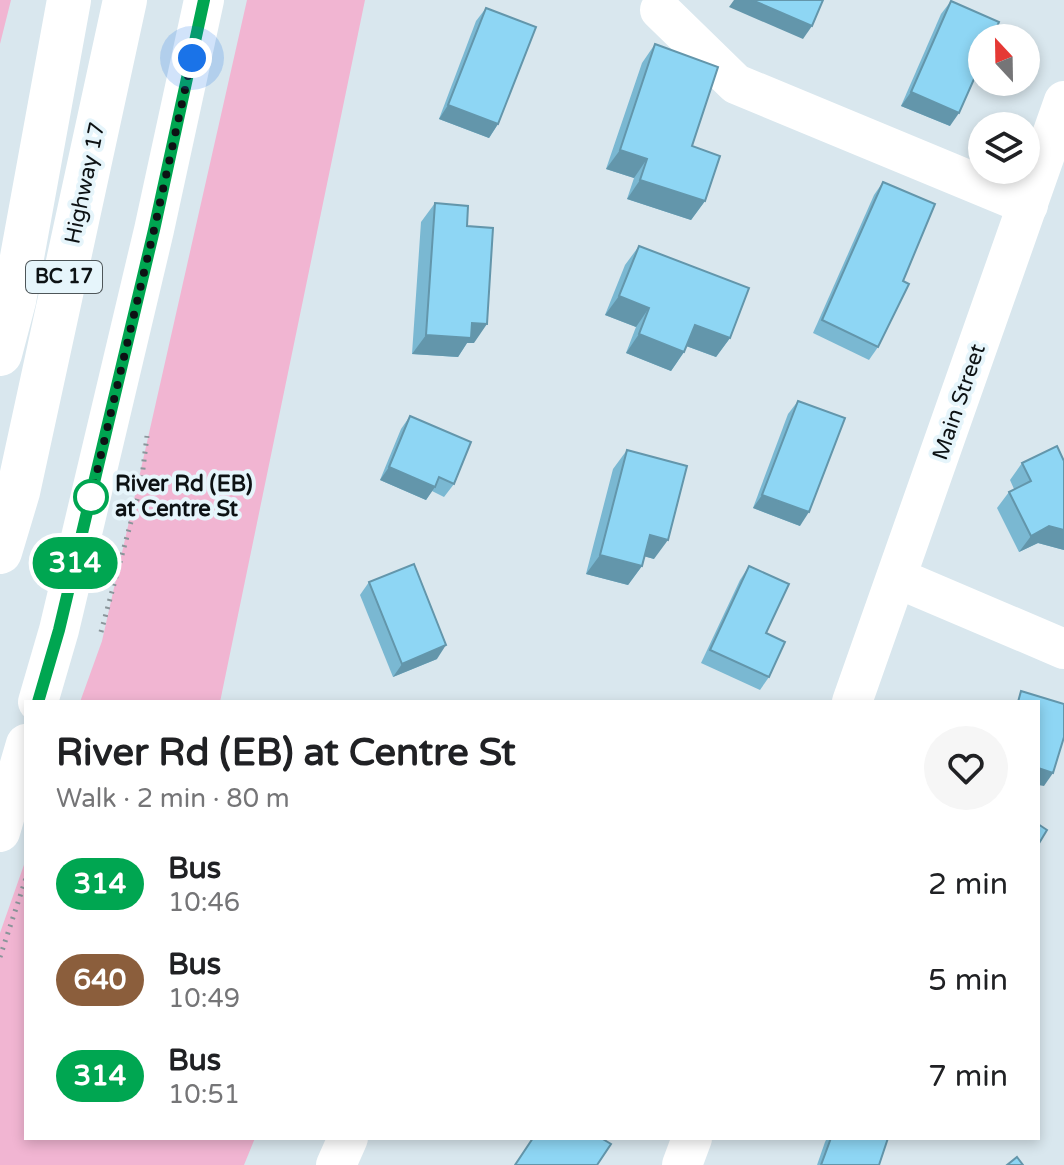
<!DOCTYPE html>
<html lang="en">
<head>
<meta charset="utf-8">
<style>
  body { margin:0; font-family:"Varela Round",sans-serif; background:#f6f6f6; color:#202124; height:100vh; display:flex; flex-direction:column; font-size:30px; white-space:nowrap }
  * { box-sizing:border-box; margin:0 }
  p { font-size:26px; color:#757577 }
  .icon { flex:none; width:44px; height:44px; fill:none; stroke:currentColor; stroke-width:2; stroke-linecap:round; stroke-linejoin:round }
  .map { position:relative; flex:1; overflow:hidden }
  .side { position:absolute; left:24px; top:700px; width:1016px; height:440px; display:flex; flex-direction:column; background:#fff; border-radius:0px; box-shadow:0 4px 12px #0003 }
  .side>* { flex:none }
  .badge { padding:0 16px; border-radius:26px; font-size:28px; line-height:52px }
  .needle { width:52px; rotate:338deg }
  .tools { position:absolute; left:968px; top:24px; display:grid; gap:16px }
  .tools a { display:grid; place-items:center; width:72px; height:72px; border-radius:50%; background:#fff; box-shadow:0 4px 12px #0003; font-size:40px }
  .you { position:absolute; width:40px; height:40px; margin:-20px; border:6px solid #fff; border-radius:50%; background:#1a73e8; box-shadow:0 0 0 12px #1a73e833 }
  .map>.badge { position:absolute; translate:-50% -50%; box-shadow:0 0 0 4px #fff }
  .round { display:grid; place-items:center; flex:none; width:84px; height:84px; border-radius:42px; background:#f6f6f6 }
  .overview { display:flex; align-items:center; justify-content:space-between; height:136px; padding:0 32px }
  h1 { font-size:38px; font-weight:700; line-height:60px }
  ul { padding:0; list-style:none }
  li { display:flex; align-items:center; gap:24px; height:96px; padding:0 32px }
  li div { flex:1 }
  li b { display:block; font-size:30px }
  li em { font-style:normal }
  li .badge { min-width:88px; font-weight:700; text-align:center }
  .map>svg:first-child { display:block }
</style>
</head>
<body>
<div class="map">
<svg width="1064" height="1165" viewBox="0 0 1064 1165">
  <rect width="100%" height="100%" fill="#d9e7ee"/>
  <g fill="#f1b5d2">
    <polygon points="0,0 11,0 0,44"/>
    <polygon points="247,0 365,0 220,702 80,702 102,641"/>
    <polygon points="26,859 26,1138 255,1138 244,1165 0,1165 0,933"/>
  </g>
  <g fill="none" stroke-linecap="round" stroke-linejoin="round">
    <g stroke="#8a959a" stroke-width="5" stroke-dasharray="2 6" stroke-linecap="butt">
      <polyline points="101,632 141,485 147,436"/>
      <polyline points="0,957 26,878"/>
    </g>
    <g stroke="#fff" stroke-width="40">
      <polyline points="660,10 736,84 1028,205"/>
      <polyline points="897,578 1064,649"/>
      <polyline points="38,702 59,630 154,230 204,0"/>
      <polyline points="852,702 1064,101"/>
      <polyline points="0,832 26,744"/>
      <polyline points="336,1165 348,1138"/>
      <polyline points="682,1165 692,1138"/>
    </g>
    <g stroke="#fff" stroke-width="44">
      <polyline points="0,354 14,301 69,0"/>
      <polyline points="0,552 18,492 125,0"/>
    </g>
  </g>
  <g fill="#7ab8d2">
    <polygon points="951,1 950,126 901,106 941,14"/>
    <polygon points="486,8 498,124 489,138 439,119 476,21"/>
    <polygon points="655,44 692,146 705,201 691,220 627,199 634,178 606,169 642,63"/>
    <polygon points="883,182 878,347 869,360 813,333 874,195"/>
    <polygon points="435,203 467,226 474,343 467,343 458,357 412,354 421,222"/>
    <polygon points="639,246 730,338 716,357 686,346 684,352 671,371 626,353 636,327 605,315 625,265"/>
    <polygon points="798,401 800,526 753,508 788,414"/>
    <polygon points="410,416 454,484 444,497 432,491 426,500 380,480 401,429"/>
    <polygon points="627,450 654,559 644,556 642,566 628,585 586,574 613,469"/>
    <polygon points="1064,461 1064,550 1038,543 1019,552 997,508 1009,492 1014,489 1010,480 1022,463"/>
    <polygon points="749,566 766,633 769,677 760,690 701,663 740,580"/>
    <polygon points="369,582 437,659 393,677 360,595"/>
    <polygon points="827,1138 888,1138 879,1165 817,1165 825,1142"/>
  </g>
  <g fill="#6396ab">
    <polygon points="734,0 752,0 812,26 803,39 729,7"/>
    <polygon points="911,92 959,113 950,126 901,106"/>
    <polygon points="448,105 498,124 489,138 439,119"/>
    <polygon points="620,150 647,159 634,178 606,169"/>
    <polygon points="640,180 705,201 691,220 627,199"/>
    <polygon points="619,296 649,308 636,327 605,315"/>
    <polygon points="472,323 487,324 474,343 467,343 458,357 412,354 426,335"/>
    <polygon points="695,325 730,338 716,357 681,344"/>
    <polygon points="639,334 684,352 671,371 626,353"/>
    <polygon points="389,467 435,487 426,500 380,480"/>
    <polygon points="762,495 809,512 800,526 753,508"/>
    <polygon points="1049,526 1064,530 1064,550 1038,543 1019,552 1031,536"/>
    <polygon points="650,535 668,540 654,559 636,554"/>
    <polygon points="600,555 642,566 628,585 586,574"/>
    <polygon points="446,645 437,659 393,677 402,664"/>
    <polygon points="1038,768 1053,773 1044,786 1038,785"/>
  </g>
  <g fill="#8ed6f4" stroke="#6396ab" stroke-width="2">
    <polygon points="752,0 823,0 812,26"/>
    <polygon points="951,1 999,22 992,38 982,38 982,61 959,113 911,92"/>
    <polygon points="486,8 536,27 498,124 448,105"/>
    <polygon points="655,44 718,67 692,146 720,156 705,201 640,180 647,159 620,150"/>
    <polygon points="883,182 935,204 903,281 909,284 878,347 822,320"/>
    <polygon points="435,203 468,206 467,226 493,228 487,324 472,323 471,338 426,335"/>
    <polygon points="639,246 749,288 730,338 695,325 684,352 639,334 649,308 619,296"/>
    <polygon points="798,401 845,418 809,512 762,495"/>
    <polygon points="410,416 471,442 454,484 439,477 435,487 389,467"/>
    <polygon points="1057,446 1064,461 1064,530 1049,526 1031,536 1009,492 1031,481 1022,463"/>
    <polygon points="627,450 687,466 668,540 650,535 642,566 600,555"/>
    <polygon points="414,564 446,645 402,664 369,582"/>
    <polygon points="749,566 789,584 766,633 785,642 769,677 710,650"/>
    <polygon points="1021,691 1064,704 1064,737 1053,773 1038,768 1038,702 1018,702"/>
    <polygon points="1038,824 1047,830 1038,845"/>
    <polygon points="533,1138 601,1138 611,1144 597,1165 515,1165"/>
    <polygon points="831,1138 888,1138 879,1165 821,1165"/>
    <polygon points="1017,1157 1023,1165 1007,1165"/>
  </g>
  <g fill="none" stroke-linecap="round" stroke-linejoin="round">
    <defs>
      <polyline id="line" points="38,702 59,630 154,230 204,0"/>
    </defs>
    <use href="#line" stroke="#fff" stroke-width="18"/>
    <use href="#line" stroke="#00a651" stroke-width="12"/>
    <polyline stroke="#0d1214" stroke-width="8" stroke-dasharray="0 14.4" points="91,497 154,230 192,58"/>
  </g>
  <circle fill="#fff" stroke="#00a651" stroke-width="4" cx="91" cy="497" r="16"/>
  <g text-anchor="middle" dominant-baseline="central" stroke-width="8" stroke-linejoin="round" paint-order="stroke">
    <rect fill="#e6f5fb" stroke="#4e5659" stroke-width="2" x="26" y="261" width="76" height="32" rx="6"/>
    <g font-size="20" font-weight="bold" fill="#0d1214">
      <text x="64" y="277">BC 17</text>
    </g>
    <g font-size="22" fill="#0d1214" stroke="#e6f5fb">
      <text transform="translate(85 183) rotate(-78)">Highway 17</text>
      <text transform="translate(959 402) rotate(-71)">Main Street</text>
    </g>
    <g font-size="22" font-weight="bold" fill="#0d1214" stroke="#e6f5fb" text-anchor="start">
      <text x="115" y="484">River Rd (EB)<tspan x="115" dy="25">at Centre St</tspan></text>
    </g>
  </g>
</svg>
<div class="tools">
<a><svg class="needle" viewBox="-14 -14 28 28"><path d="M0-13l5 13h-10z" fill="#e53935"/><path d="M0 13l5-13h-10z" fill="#757577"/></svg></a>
<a><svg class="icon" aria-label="layers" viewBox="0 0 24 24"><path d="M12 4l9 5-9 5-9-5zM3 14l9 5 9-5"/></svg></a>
</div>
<div class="you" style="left:192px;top:58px"></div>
<b class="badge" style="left:75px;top:563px;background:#00a651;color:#fff">314</b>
<section class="side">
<div class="overview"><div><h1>River Rd (EB) at Centre St</h1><p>Walk · 2 min · 80 m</p></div><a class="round"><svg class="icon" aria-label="heart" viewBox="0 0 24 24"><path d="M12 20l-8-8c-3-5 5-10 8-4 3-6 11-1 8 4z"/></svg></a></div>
<ul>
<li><span class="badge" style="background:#00a651;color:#fff">314</span><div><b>Bus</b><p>10:46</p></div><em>2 min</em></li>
<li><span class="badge" style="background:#8b5e3c;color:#fff">640</span><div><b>Bus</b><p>10:49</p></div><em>5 min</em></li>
<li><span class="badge" style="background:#00a651;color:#fff">314</span><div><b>Bus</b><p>10:51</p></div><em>7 min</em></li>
</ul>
</section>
</div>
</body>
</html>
